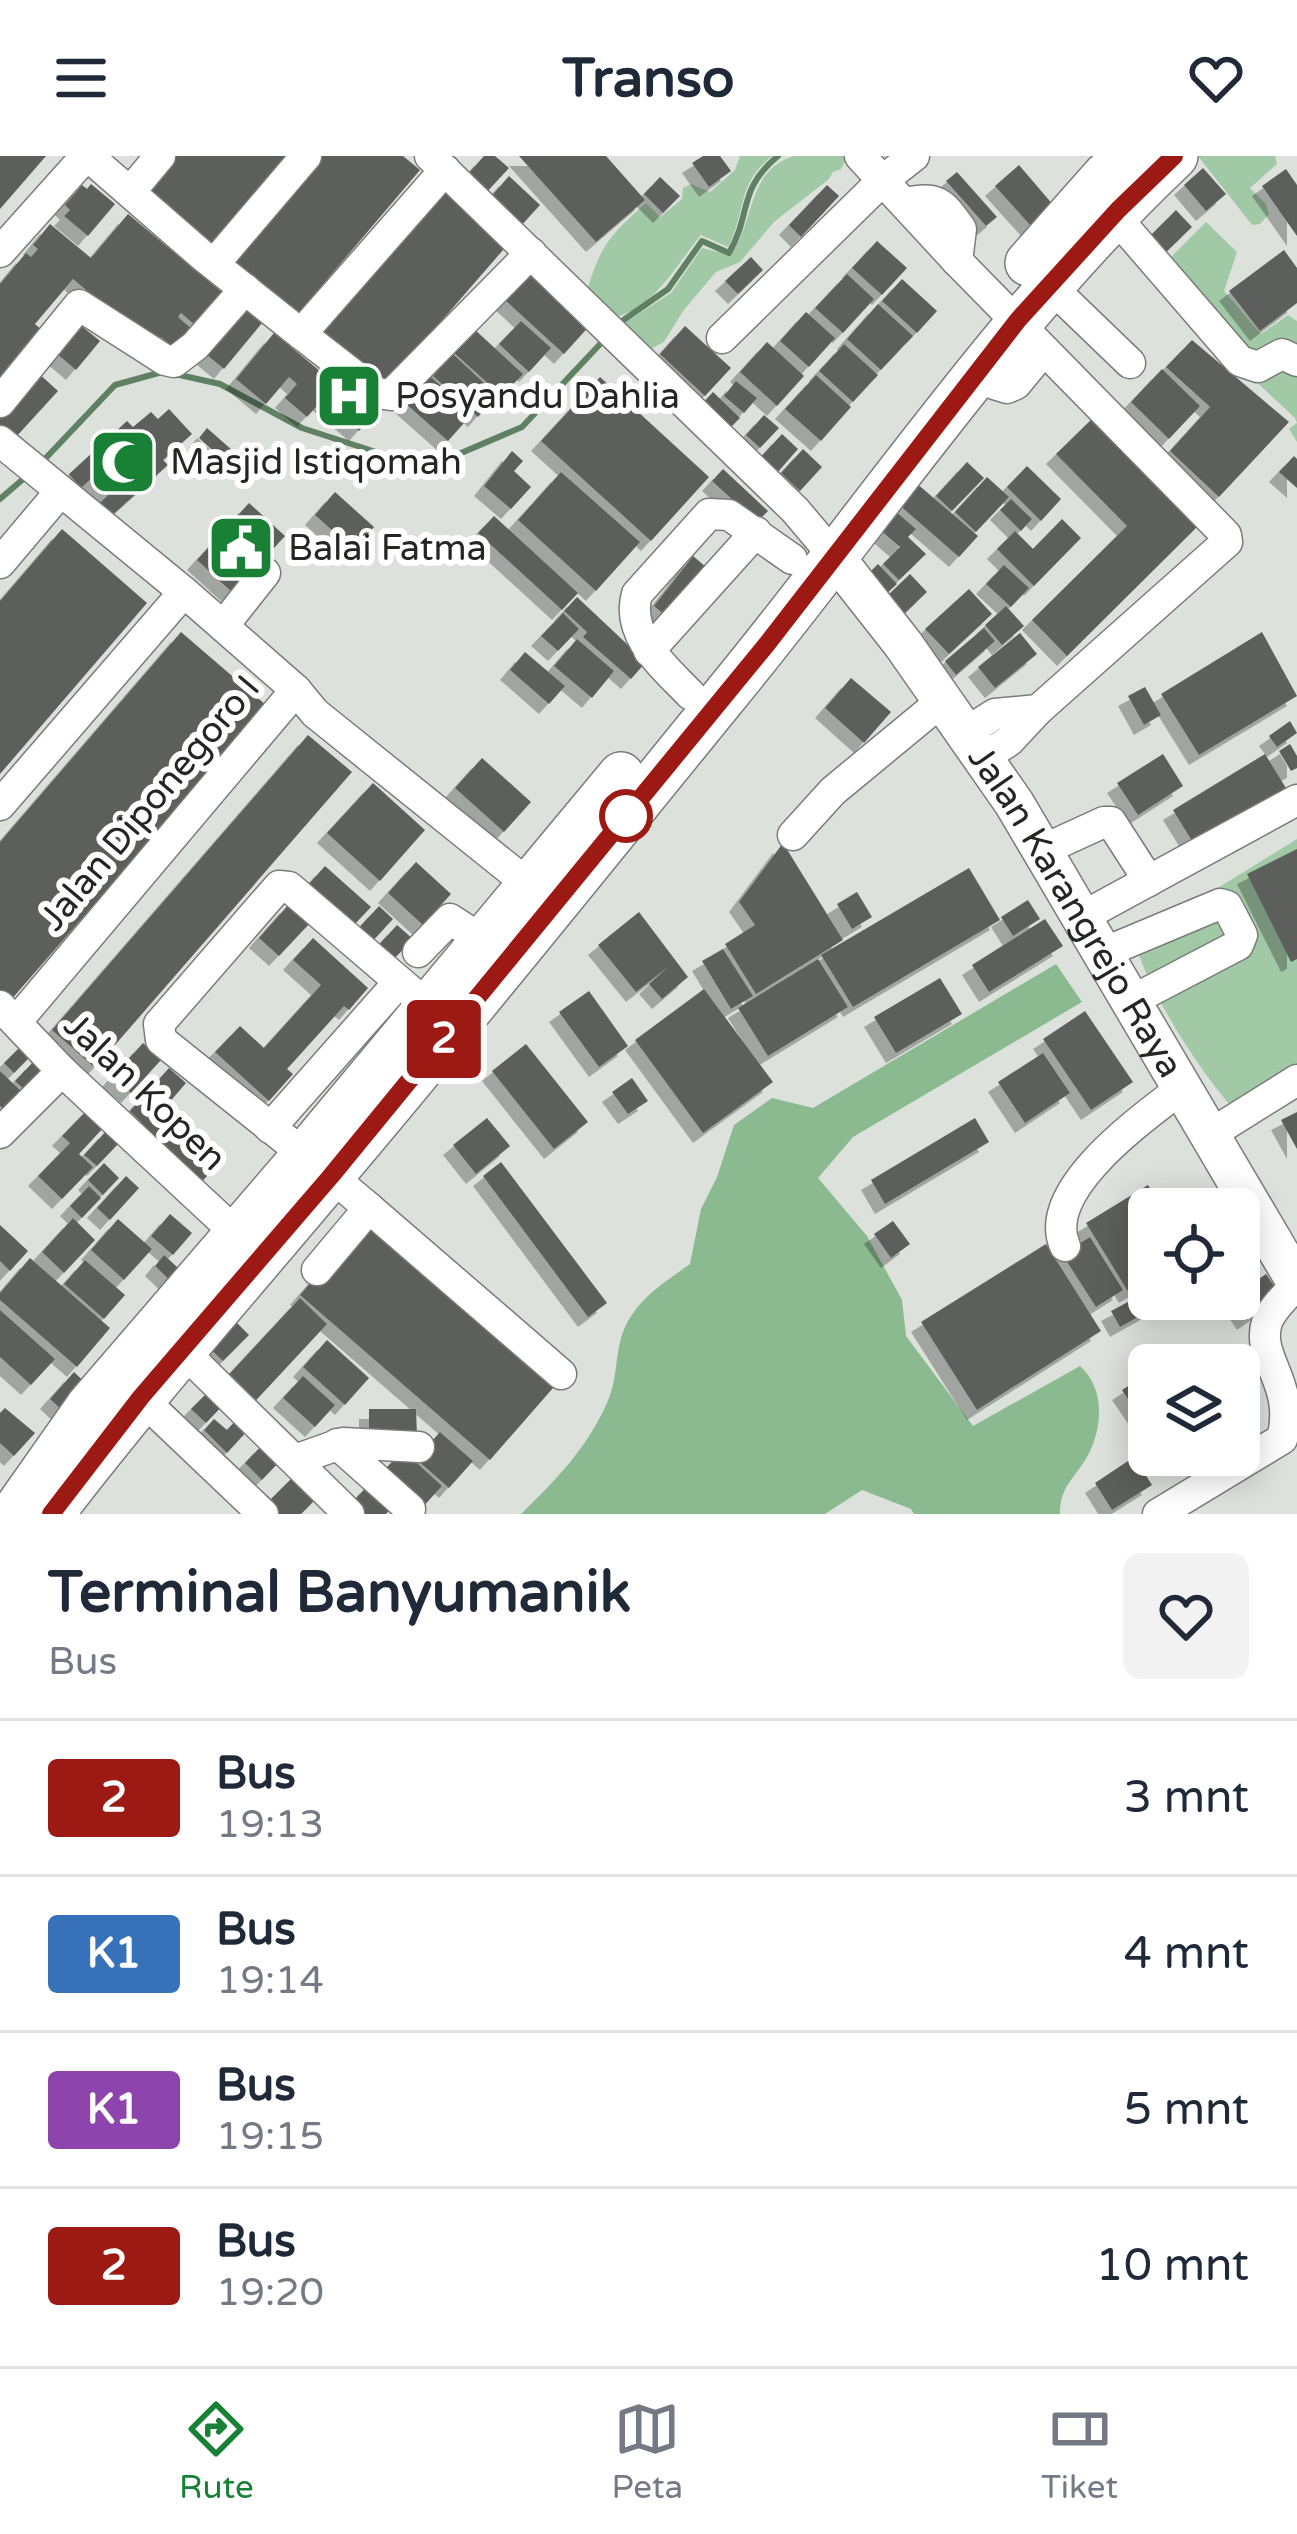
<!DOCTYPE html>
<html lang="id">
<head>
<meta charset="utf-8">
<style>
  body { margin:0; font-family:"Varela Round",sans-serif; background:#f2f2f3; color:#1f2937; height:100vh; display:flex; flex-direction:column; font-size:45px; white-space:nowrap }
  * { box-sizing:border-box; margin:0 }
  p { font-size:39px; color:#747a83 }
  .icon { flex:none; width:66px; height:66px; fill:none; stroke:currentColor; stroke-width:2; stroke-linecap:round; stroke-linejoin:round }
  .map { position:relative; height:1358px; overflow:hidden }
  .drawer { display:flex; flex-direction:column; background:#fff; flex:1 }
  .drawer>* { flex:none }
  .badge { padding:0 24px; border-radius:9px; font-size:42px; line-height:78px }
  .fabs { position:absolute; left:1128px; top:1032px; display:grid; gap:24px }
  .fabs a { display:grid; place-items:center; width:132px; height:132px; border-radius:18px; background:#fff; box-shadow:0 6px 30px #0003; font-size:60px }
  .map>.badge { position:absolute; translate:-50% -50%; box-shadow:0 0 0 6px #fff }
  .round { display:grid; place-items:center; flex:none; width:126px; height:126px; border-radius:18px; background:#f2f2f3 }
  .head { display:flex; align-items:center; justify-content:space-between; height:204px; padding:0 48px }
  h1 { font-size:57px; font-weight:700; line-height:90px }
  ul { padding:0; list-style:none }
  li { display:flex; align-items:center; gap:36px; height:156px; padding:0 48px; border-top:3px solid #e0e1e3 }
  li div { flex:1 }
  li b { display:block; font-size:45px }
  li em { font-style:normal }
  li .badge { min-width:132px; font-weight:700; text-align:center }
  header { display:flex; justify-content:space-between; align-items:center; height:156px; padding:0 48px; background:#fff; font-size:54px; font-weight:700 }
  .tabs { display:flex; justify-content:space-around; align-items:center; height:168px; border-top:3px solid #e0e1e3; background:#fff; font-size:33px; color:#747a83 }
  .tabs a { display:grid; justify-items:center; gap:6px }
  .tabs .current { color:#198136 }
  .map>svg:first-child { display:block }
</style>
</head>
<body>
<header><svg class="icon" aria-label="menu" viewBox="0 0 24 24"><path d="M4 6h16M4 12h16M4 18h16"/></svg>Transo<svg class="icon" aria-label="heart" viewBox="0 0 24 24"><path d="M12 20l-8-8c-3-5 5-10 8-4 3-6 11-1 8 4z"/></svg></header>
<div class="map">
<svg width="1297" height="1358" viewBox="0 0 1297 1358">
  <defs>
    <filter id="shadow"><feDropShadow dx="-10" dy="10" stdDeviation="0" flood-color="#0004"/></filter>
  </defs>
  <rect width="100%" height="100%" fill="#dce1dc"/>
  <g fill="#a2c9a6">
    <path d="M740 0H772C736 28 746 58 728 91L701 79C676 109 652 157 609 162L586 138C600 90 609 80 646 47L660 61 682 43 683 32 691 28 710 36 735 14Z"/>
    <path d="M794 0H848L841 13 833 16 829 23 774 66 740 106 716 116 683 155 664 186 647 195 620 170 671 137 702 92 731 99C755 65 747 14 794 0Z"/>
    <polygon points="1198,0 1275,0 1277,8 1250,32 1266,48 1269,58 1260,68 1252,69"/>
    <polygon points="1206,66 1237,96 1224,135 1261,178 1288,159 1297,165 1297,286 1289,273 1297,267 1295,262 1235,206 1167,105"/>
    <path d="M1297 683V913L1230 949C1196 910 1148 834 1134 784Z"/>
  </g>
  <path fill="#8bba90" d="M1056 808 1082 846 853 981 818 1022 867 1080 902 1144 906 1180 973 1270 1080 1210C1105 1232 1103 1271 1088 1299 1077 1320 1059 1331 1060 1358H914L911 1353 862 1334 825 1358H521C556 1324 587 1292 607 1247 617 1225 615 1204 621 1182 632 1146 661 1129 690 1108L701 1053 717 1021 734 969 772 942 813 952Z"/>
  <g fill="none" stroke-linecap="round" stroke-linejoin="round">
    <g stroke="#5f8062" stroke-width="6">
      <path d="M615 170 668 133 702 85 729 97C752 57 737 34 778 0"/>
      <polyline points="175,218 220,228 302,272 416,309 440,306 522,271 603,185"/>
      <polyline points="43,305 115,229 162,216"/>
      <polyline points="0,343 29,318"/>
    </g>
  </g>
  <g fill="#5b5f5b" filter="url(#shadow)">
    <polygon points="0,0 46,0 0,53"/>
    <polygon points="169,0 288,0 211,88 144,29"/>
    <polygon points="315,0 403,0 420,14 296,160 228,102"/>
    <polygon points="484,0 495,0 509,12 485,38 466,20"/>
    <polygon points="519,0 606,0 645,44 596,86"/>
    <polygon points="703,0 720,0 731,15 709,31 692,7"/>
    <polygon points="1019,9 1054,50 1031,70 995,30"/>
    <polygon points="1203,12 1226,38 1206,55 1184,29"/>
    <polygon points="1286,13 1297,29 1297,80 1262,30"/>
    <polygon points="957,16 997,61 986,70 946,25"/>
    <polygon points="509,20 540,49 519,72 488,44"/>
    <polygon points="660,21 680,40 663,57 644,38"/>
    <polygon points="91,28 115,48 88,80 64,60 70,54 65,49 82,29 87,33"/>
    <polygon points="442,28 510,86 384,231 317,172"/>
    <polygon points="827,29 839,40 801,81 789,69"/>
    <polygon points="1176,54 1192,71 1162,100 1146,84"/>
    <polygon points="128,58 230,143 202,175 181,157 178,161 193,174 177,194 161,181 153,190 73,123 35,168 46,178 0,233 0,128 26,97 31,101 38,93 33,89 50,68 91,102"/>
    <polygon points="877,85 907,112 882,139 852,112"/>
    <polygon points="1284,94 1297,112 1297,147 1260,175 1229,135"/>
    <polygon points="751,101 763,114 738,138 725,125"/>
    <polygon points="533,111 593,166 564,198 504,143"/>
    <polygon points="847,118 874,143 843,177 815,152"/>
    <polygon points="902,123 937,155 917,177 882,145"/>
    <polygon points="240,148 262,167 224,213 201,194"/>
    <polygon points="878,148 913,180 881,214 847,183"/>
    <polygon points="806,156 835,182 809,211 780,185"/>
    <polygon points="74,164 100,185 76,214 56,197"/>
    <polygon points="521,165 551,192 529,216 499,188"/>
    <polygon points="685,170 731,212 705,240 660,198"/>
    <polygon points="473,172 523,218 502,240 452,195"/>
    <polygon points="274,177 373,259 359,275 322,244 307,261 285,242 297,228 289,221 266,248 236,223"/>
    <polygon points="1192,184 1289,266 1219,341 1170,295 1210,251 1166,211"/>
    <polygon points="767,186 804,220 777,250 740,216"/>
    <polygon points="844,188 878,219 853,246 819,215"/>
    <polygon points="453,198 497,239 478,261 433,220"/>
    <polygon points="1162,213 1200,250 1169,283 1131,246"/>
    <polygon points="36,215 58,235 15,282 0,268 0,256"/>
    <polygon points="816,219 851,251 821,285 785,253"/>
    <polygon points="430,220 472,258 448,285 405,247"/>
    <polygon points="600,221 709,321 651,385 541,285"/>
    <polygon points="736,225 757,242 744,257 724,240"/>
    <polygon points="713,236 740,262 725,277 698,252"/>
    <polygon points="169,253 192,278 163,304 168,309 109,362 97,350 108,339 92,322 81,332 69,318 127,265 133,271 151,256 158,263"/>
    <polygon points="764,259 779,272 760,292 746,279"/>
    <polygon points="1096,259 1202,366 1067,500 1032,464 1127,370 1056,298"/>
    <polygon points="207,272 241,302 232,312 199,282"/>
    <polygon points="782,278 798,293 777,317 760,302"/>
    <polygon points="803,293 822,311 800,335 781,317"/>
    <polygon points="512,295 523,305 514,315 531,331 511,353 484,330"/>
    <polygon points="1294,300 1297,303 1297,332 1279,316"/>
    <polygon points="967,306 984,322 952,355 936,340"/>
    <polygon points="1027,310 1061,343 1041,365 1007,331"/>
    <polygon points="723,313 768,355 757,366 712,325"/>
    <polygon points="561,316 640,386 596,435 518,364"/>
    <polygon points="987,321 1009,341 976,376 955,356"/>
    <polygon points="915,326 978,380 959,401 897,347"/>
    <polygon points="335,336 374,371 354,394 315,359"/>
    <polygon points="1011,343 1032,363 1021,375 1000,354"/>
    <polygon points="249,347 285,380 233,437 197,404"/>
    <polygon points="894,354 916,373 908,381 926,398 899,424 883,408 900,391 878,372"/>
    <polygon points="494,360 578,437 562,454 478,377"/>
    <polygon points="1062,363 1081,382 1034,430 997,393 1015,375 1033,393"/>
    <polygon points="62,373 147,447 0,618 0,445"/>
    <polygon points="693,400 706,411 666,460 654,450"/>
    <polygon points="878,408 897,428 884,440 865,421"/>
    <polygon points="1004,409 1029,432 1011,451 986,428"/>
    <polygon points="910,418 927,436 904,458 887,440"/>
    <polygon points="969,433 992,458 949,498 925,473"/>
    <polygon points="577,441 646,506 631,523 583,481 587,476 564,455"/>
    <polygon points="1006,450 1024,470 1002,489 985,469"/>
    <polygon points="563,457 579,473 558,495 541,480"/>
    <polygon points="984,472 995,485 956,519 945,505"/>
    <polygon points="181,476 267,550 10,845 0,836 0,686"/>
    <polygon points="1262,476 1297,540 1199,599 1161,538"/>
    <polygon points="1020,477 1037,498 995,532 978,511"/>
    <polygon points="577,483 614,515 592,542 554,510"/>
    <polygon points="525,496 565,530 549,548 510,514"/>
    <polygon points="851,522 891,556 864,587 825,552"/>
    <polygon points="1145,531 1161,559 1144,569 1128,540"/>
    <polygon points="1290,565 1297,577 1277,591 1269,580"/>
    <polygon points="308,579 352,616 95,912 52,874"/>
    <polygon points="1290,588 1297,600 1297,612 1291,615 1279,595"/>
    <polygon points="1163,598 1183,630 1138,659 1117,627"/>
    <polygon points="1265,598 1294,645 1202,701 1173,654"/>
    <polygon points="482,602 531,646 504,676 455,632"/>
    <polygon points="373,627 425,674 380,725 327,677"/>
    <polygon points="783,687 843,784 756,838 725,788 755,769 739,746"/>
    <polygon points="1297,693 1297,803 1291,806 1247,718"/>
    <polygon points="416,706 451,738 423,769 388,737"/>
    <polygon points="325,710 371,751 353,770 308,729"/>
    <polygon points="969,712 1000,764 853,851 821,799"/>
    <polygon points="857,736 872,761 852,773 837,748"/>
    <polygon points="1028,744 1040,763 1013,780 1001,761"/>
    <polygon points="290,747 311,766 279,800 259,782"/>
    <polygon points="379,750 393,763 370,788 356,775"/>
    <polygon points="639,756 688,821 662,843 649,828 668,811 636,836 598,789"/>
    <polygon points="1045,763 1063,790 989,836 972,809"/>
    <polygon points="397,769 413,783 391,806 376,792"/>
    <polygon points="313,782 368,832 349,854 344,850 287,913 293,918 269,945 215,896 240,870 264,892 321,829 293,804"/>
    <polygon points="723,793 753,840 731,853 702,805"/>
    <polygon points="818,803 848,851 768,900 738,852"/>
    <polygon points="940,822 962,858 896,897 874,861"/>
    <polygon points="704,833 773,926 703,977 635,884"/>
    <polygon points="589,835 628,890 599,911 559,856"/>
    <polygon points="1085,855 1133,926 1091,954 1043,883"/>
    <polygon points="143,887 161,904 131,937 112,921"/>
    <polygon points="526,888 588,966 554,993 492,915"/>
    <polygon points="20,891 30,901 14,917 4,907"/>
    <polygon points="1043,897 1070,937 1025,967 998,926"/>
    <polygon points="35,904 50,919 30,939 15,925"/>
    <polygon points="169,912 186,927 161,956 218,1008 197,1031 134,974 141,966 130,955"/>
    <polygon points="0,915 22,936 5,954 0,950"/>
    <polygon points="632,922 648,945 628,958 612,936"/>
    <polygon points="87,954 105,970 79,998 93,1011 62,1043 38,1020 70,987 62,980"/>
    <polygon points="1297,956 1297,993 1281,964"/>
    <polygon points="487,962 510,990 476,1018 453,989"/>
    <polygon points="975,962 989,986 885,1048 871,1024"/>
    <polygon points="108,973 121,985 97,1010 84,999"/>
    <polygon points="501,1006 607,1147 588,1161 483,1020"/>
    <polygon points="104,1007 119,1022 103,1039 88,1024"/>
    <polygon points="126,1020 139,1032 110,1064 97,1052"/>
    <polygon points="1148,1029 1163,1053 1149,1053 1149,1125 1129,1137 1086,1067"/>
    <polygon points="89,1030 101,1042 82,1062 70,1050"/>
    <polygon points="170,1058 192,1077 173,1099 151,1080"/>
    <polygon points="370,1058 560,1224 490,1304 300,1139"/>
    <polygon points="73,1062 95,1084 64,1117 42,1096"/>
    <polygon points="118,1063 152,1093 124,1124 91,1094"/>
    <polygon points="893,1065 910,1088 891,1102 874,1078"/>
    <polygon points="0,1069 28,1095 10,1115 0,1105"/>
    <polygon points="1090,1081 1123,1134 1096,1151 1062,1098"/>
    <polygon points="1046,1088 1101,1175 977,1254 921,1166"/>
    <polygon points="164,1099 190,1123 180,1134 155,1110"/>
    <polygon points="30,1102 110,1172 77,1211 0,1144 0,1137"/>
    <polygon points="85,1104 125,1139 104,1163 64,1128"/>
    <polygon points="1266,1118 1281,1140 1247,1164 1233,1143 1239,1143 1239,1137"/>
    <polygon points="1143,1138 1152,1153 1120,1171 1111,1155"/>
    <polygon points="300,1142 327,1168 249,1252 221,1227"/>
    <polygon points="0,1154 55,1203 31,1229 0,1201"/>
    <polygon points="235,1165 249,1179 223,1205 209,1192"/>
    <polygon points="327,1184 369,1222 345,1249 303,1211"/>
    <polygon points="1186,1193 1197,1209 1161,1209"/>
    <polygon points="74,1216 90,1231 65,1257 50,1243"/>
    <polygon points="1149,1217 1149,1274 1122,1234"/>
    <polygon points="303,1220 335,1249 315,1271 283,1242"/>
    <polygon points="213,1231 227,1245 206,1267 191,1253"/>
    <polygon points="5,1252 35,1277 14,1300 0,1287 0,1257"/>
    <polygon points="369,1253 416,1253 417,1280 369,1280"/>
    <polygon points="238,1262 249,1273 227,1297 204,1274 214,1263 227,1274"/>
    <polygon points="440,1276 473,1305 449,1332 416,1303"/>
    <polygon points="264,1287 282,1303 262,1324 245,1307"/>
    <polygon points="403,1294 442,1330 420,1354 381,1318"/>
    <polygon points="1134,1301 1152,1329 1112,1354 1095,1327"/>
    <polygon points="297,1317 320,1339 301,1358 278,1358 267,1347"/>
    <polygon points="370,1327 394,1349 386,1358 357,1358 349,1350"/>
  </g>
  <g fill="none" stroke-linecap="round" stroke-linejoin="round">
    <defs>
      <g id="minor">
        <polyline points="88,0 203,100 301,178 445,14"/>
        <polyline points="430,0 795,354 833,399"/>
        <polyline points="860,0 957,105 1226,379 1227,386 1038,554 1009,585 983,602"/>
        <polyline points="130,36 160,0"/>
        <path d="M904 47C938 41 941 45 961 73L957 105"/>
        <polyline points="1114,59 1240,205 1258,211 1282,198 1297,205"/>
        <polyline points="0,96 86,0"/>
        <polyline points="214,108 306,0"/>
        <polyline points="1049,129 1130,207"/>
        <polyline points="301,178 377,237 391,239 531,97"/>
        <polyline points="722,182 882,25 914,0"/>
        <polyline points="979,214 994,228 1007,232 1016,228 1044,194"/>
        <polyline points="0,246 79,149 165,204 174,206 195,190 245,133"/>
        <polyline points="0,285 184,436 296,534 315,557 544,741"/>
        <polyline points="0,407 60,336"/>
        <polyline points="223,470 265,417"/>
        <polyline points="649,495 756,376"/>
        <path d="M690 538C664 511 625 479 637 438L709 358 729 359 792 403"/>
        <polyline points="965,577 995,558 1038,554"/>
        <polyline points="0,649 184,436"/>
        <polyline points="793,679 833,635 942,545"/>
        <polyline points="1043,694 1104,666 1111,666 1149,725"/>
        <polyline points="1082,761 1297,644"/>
        <polyline points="418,796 450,763 482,784"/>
        <polyline points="1103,797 1220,748 1227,750 1242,779 1238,789 1131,845"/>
        <polyline points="0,850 62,915 237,1078"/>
        <polyline points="17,865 296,534"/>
        <polyline points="270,972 399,826"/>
        <polyline points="0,977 62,915"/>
        <polyline points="1209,979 1297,924"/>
        <polyline points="305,999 161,884 159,868 279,730 289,731 428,850"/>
        <polyline points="369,1052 561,1218"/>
        <path d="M1065 1090C1040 1034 1143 962 1182 932"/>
        <polyline points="317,1114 369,1052 331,1020"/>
        <polyline points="182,1194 349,1358"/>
        <polyline points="141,1242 263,1358"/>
        <polyline points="337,1288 410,1353"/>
        <polyline points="295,1304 343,1287 419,1291"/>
        <path d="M1158 1358 1282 1283C1297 1228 1255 1202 1267 1166 1272 1152 1287 1139 1297 1128"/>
      </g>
      <g id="major">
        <path id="s1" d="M833 399 903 488 1014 647 1297 1127"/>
      </g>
      <g id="highway">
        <polyline points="1028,107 1106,19 1128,0"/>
        <polyline points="13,1358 89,1250 305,999 621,619"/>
        <path d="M51 1358C139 1243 235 1134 329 1022 464 863 595 699 727 537 875 357 1004 161 1175 0"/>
      </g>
    </defs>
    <use href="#minor" stroke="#797d79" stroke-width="33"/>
    <use href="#major" stroke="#797d79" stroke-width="42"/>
    <use href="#highway" stroke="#797d79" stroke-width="48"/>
    <use href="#minor" stroke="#fff" stroke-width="30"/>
    <use href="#major" stroke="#fff" stroke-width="39"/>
    <use href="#highway" stroke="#fff" stroke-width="45"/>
  </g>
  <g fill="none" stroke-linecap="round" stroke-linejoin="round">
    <defs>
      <polyline id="line" points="51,1358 141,1241 331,1020 767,488 1018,164 1118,54 1174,0"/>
    </defs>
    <use href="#line" stroke="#fff" stroke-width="27"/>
    <use href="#line" stroke="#9c1a13" stroke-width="18"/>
  </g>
  <defs>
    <symbol id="hospital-square" viewBox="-11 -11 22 22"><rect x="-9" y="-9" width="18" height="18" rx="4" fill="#198136" stroke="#fff"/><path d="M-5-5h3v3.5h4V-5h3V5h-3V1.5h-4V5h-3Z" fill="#fff"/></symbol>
    <symbol id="mosque-square" viewBox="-11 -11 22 22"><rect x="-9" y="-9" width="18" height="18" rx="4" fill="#198136" stroke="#fff"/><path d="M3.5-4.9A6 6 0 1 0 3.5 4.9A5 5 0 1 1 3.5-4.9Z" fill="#fff"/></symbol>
    <symbol id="civic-square" viewBox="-11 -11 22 22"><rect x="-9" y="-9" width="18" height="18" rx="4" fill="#198136" stroke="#fff"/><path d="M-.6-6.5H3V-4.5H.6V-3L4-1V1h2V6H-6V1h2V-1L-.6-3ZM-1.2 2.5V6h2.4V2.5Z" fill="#fff"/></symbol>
  </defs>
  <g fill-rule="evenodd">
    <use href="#hospital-square" x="311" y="202" width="76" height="76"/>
    <use href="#mosque-square" x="85" y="268" width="76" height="76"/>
    <use href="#civic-square" x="203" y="354" width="76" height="76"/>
  </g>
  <circle fill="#fff" stroke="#9c1a13" stroke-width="6" cx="626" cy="660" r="24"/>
  <g text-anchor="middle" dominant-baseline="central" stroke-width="12" stroke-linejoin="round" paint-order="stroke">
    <g font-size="36" fill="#242624" stroke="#fff" text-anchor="start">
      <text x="395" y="240">Posyandu Dahlia</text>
      <text x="170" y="306">Masjid Istiqomah</text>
      <text x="288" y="392">Balai Fatma</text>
    </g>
    <g font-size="36" fill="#242624" stroke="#fff">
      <text transform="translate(150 647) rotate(-50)">Jalan Diponegoro I</text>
      <text stroke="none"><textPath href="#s1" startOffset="432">Jalan Karangrejo Raya</textPath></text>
      <text transform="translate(145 936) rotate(44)">Jalan Kopen</text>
    </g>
  </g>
</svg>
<div class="fabs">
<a><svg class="icon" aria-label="locate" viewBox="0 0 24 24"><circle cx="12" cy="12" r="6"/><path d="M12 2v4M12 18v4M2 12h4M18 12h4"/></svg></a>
<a><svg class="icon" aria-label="layers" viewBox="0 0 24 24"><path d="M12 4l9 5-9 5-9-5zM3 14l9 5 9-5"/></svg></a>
</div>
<b class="badge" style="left:444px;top:883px;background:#9c1a13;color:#fff">2</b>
</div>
<section class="drawer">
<div class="head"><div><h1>Terminal Banyumanik</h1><p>Bus</p></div><a class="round"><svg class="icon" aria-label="heart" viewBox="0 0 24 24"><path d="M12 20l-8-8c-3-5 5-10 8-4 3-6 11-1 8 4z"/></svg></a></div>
<ul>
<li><span class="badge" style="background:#9c1a13;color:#fff">2</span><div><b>Bus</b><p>19:13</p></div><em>3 mnt</em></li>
<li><span class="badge" style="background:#3671b9;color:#fff">K1</span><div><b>Bus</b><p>19:14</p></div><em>4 mnt</em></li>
<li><span class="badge" style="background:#8e44ad;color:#fff">K1</span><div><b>Bus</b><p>19:15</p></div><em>5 mnt</em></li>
<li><span class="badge" style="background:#9c1a13;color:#fff">2</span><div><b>Bus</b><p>19:20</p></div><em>10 mnt</em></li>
</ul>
</section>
<nav class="tabs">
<a class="current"><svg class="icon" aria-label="directions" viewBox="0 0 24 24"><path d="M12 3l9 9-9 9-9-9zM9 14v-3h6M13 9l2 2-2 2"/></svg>Rute</a>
<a><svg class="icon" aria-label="map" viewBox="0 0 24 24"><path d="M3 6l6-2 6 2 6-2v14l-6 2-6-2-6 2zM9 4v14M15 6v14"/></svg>Peta</a>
<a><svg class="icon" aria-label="tickets" viewBox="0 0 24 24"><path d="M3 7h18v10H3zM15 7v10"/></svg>Tiket</a>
</nav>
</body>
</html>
